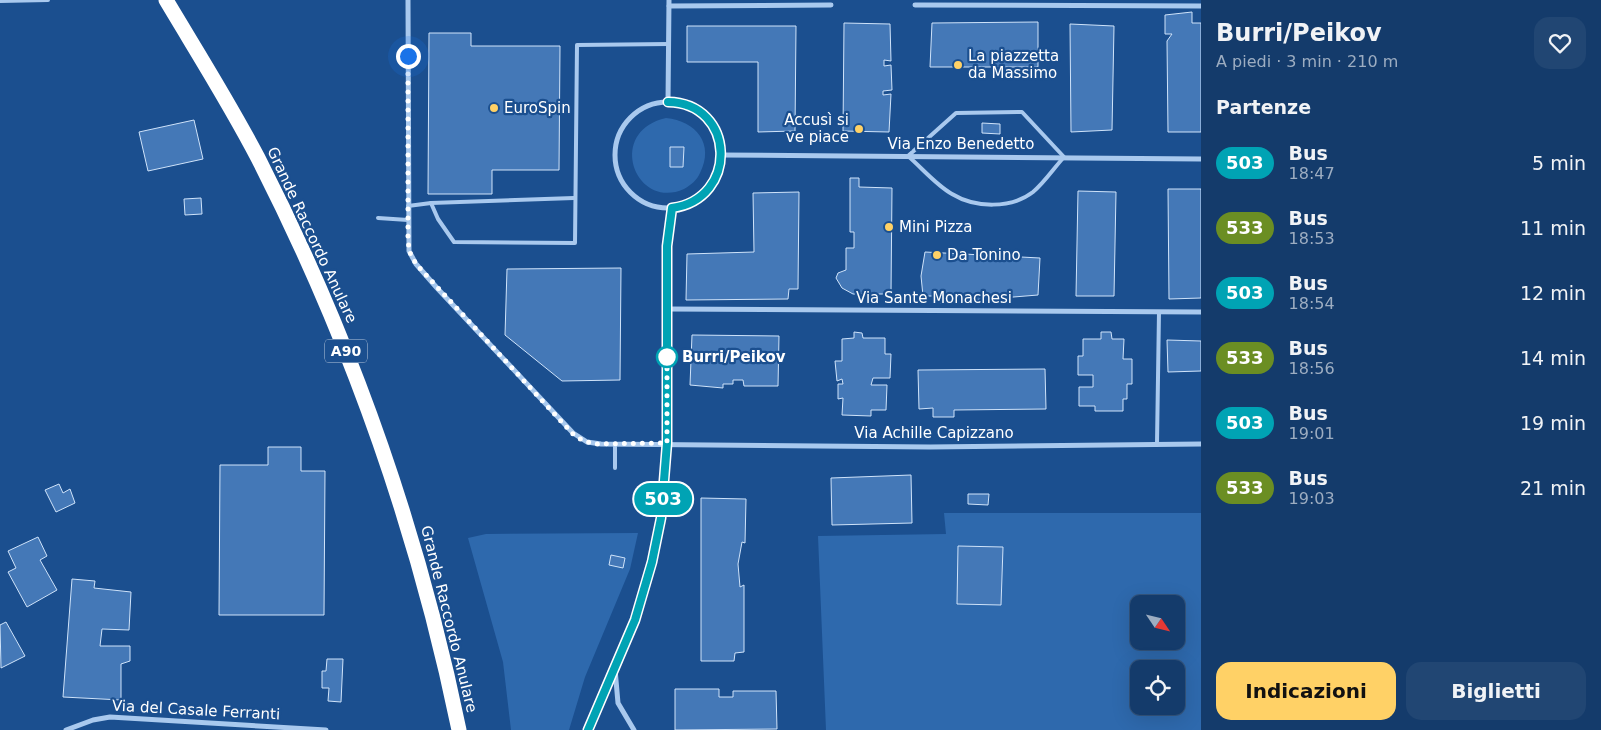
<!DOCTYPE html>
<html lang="it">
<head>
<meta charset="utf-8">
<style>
  body { margin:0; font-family:"DejaVu Sans",sans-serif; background:#214673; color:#f1f3f6; height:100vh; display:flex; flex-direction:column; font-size:19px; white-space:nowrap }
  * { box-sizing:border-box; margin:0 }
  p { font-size:16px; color:#9dadc1 }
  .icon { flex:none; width:28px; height:28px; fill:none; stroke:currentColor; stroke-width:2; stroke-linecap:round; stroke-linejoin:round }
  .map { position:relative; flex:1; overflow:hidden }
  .details { display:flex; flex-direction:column; background:#143b6b; width:400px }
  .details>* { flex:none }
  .badge { padding:0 10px; border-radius:16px; font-size:18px; line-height:32px }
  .needle { width:32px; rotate:125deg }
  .tools { position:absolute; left:1130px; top:595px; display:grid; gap:10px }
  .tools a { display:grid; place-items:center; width:55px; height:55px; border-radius:10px; background:#143b6b; box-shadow:0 5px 20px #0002,0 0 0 1px #33557e; font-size:25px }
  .you { position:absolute; width:25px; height:25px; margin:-12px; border:4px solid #fff; border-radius:50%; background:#1a73e8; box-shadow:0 0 0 8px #1a73e833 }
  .map>.badge { position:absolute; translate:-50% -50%; box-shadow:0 0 0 2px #fff }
  h2 { padding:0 15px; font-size:19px; line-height:45px }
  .round { display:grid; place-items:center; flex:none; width:52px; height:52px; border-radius:15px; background:#214673 }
  .headline { display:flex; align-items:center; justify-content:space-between; height:85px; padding:0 15px }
  h1 { font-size:24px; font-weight:700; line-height:38px }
  .cta { display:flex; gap:10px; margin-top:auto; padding:10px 15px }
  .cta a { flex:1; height:58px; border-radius:15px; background:#ffd166; color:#111; font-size:20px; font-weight:700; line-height:58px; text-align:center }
  .cta a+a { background:#214673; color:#f1f3f6 }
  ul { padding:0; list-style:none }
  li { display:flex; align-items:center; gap:15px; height:65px; padding:0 15px }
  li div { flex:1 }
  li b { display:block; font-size:19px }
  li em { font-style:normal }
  li .badge { min-width:55px; font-weight:700; text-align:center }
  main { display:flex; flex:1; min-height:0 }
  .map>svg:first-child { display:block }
</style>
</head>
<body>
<main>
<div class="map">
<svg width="1201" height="730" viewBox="0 0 1201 730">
  <rect width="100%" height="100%" fill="#1b4f8f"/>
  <g fill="#2e69ad" fill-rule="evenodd">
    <path d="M666 118C696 121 715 144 700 173 697 180 691 185 684 189 636 211 605 132 666 118ZM671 147H684L683 167 670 166Z"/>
    <path d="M944 513H1201V730H826L818 536 946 534ZM959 546 1003 547 1001 605 957 604ZM1139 604H1176V641H1139ZM1139 669H1176V706H1139Z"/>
    <polygon points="638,533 630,569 585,677 569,730 511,730 503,662 468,538 486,534"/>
  </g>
  <g fill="#4478b7" stroke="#cfe3fa">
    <polygon points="1192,12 1192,23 1201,23 1201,132 1168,132 1167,41 1172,34 1165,34 1165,15"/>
    <polygon points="1038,22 1038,67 930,67 932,23"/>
    <polygon points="844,23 890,24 891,61 884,60 884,66 891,65 892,90 883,91 883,95 891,94 889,132 843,131"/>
    <polygon points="1070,24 1114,26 1112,130 1071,132"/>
    <polygon points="687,26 796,26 795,131 758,132 758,62 687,62"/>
    <polygon points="429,33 471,33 471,46 560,46 559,170 492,170 492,194 428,194"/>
    <polygon points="194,120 203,159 148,171 139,132"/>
    <polygon points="982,123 1000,124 1000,134 982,133"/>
    <polygon points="670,147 684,147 683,167 670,167"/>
    <polygon points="850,178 859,178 859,187 892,188 891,294 853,294 842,288 836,278 838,273 846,270 846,248 854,248 854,232 850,232"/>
    <polygon points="1168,189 1201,189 1201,298 1169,299"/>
    <polygon points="1078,191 1116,192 1114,296 1076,296"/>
    <polygon points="799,192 798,289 789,289 788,299 686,300 687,254 754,252 753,193"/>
    <polygon points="201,198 202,214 185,215 184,199"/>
    <polygon points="925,252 1040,258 1038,295 940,303 938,296 923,296 921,276"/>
    <polygon points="621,268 620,380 562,381 505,335 507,269"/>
    <polygon points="854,332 862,333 863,338 885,338 885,354 891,354 890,378 873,378 871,385 887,385 886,410 871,410 871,416 842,415 843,398 838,399 838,384 843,384 842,379 837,381 835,361 842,361 842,339 854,338"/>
    <polygon points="1101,332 1111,332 1112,339 1124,339 1123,359 1132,359 1132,384 1127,384 1127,399 1123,399 1123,411 1095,411 1095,406 1079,406 1079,387 1093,387 1093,375 1078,375 1078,356 1083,356 1083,339 1101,339"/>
    <polygon points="692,335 779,336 778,386 744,386 743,380 733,380 733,384 723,384 723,388 690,385"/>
    <polygon points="1167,340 1201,341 1201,371 1168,372"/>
    <polygon points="1045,369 1046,409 954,410 954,417 933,417 933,408 919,409 918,370"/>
    <polygon points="268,447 301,447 301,471 325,471 324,615 219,615 220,465 268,465"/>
    <polygon points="911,475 912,523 832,525 831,478"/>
    <polygon points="59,484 63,493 70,489 75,503 56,512 45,490"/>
    <polygon points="968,494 989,494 988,505 968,504"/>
    <polygon points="701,498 746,499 745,543 742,542 738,564 740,587 744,585 744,652 735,653 734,661 701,661"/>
    <polygon points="38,537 47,556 40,560 57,590 27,607 8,572 16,568 8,551"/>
    <polygon points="958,546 1003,547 1001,605 957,604"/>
    <polygon points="611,555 625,558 623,568 609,565"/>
    <polygon points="72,579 95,581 94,588 131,592 129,630 102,629 100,646 130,646 130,661 121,664 121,700 63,697"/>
    <polygon points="6,622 25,656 1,668 0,625"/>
    <polygon points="327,659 343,659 341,702 328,701 329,688 322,688 322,671 326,671"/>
    <polygon points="675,689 719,689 719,697 733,697 733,691 776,691 777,729 675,730"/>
  </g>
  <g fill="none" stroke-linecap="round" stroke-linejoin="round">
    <g stroke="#a9c9ee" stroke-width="4">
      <polyline points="0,1 48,0"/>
      <path d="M1022 112 1064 157C1054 168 1044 183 1033 192 1011 209 975 208 952 194 936 185 922 168 908 156L956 113Z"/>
      <polyline points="431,203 574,198"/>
      <polyline points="408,206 431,203 438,219 454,242 575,243 577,45 669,44"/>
      <polyline points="378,218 408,220"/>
      <polyline points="1157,443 1159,312"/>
      <polyline points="615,468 615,444"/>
    </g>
    <g stroke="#a9c9ee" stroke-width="5">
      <polyline points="408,0 409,251 416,264 437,288 573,433 587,442 601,444 930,447 1201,444"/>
      <polyline points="915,5 1201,6"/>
      <polyline points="669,6 831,5"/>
      <circle cx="668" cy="155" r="53"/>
      <polyline points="668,102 669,0"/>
      <polyline points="721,155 1201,159"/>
      <polyline points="668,309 1201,312"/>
      <polyline points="615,669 618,703 634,730"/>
      <polyline points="66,730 93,720 110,717 326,730"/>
      <polyline points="588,730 635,620 657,542 667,443 667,246 672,208"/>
    </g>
    <path stroke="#fff" stroke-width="15" d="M166 0C197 52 230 104 258 158 351 340 418 530 459 730"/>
  </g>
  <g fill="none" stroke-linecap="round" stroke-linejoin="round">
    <defs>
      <path id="line" d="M588 730 635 620 652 562 661 518 667 443V246L672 208C739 199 736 103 668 102"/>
    </defs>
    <use href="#line" stroke="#fff" stroke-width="11"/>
    <use href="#line" stroke="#00a3b4" stroke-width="8"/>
    <polyline stroke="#fff" stroke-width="5" stroke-dasharray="0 9" points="408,56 408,236 409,251 416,264 573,434 582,440 594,444 667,443 667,357"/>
  </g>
  <g fill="#ffd166" stroke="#1b4f8f" stroke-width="2">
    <circle cx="958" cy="65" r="5"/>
    <circle cx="494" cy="108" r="5"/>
    <circle cx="859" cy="129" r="5"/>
    <circle cx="889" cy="227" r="5"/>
    <circle cx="937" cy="255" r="5"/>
  </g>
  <circle fill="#fff" stroke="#00a3b4" stroke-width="2.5" cx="667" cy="357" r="10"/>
  <g text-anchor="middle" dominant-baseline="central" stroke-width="4.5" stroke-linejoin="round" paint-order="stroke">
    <rect fill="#1b4f8f" stroke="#bbcadd" stroke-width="1" x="325" y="339.5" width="42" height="23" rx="4"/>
    <g font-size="14" font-weight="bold" fill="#fff">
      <text x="346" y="351">A90</text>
    </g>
    <g font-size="15" fill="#fff" stroke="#1b4f8f" text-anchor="start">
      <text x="968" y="56">La piazzetta<tspan x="968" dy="17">da Massimo</tspan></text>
      <text x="504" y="108">EuroSpin</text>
      <text x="849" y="120" text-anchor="end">Accusì si<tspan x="849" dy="17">ve piace</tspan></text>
      <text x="899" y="227">Mini Pizza</text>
      <text x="947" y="255">Da Tonino</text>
    </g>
    <g font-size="15" fill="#fff" stroke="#1b4f8f">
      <text x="961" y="144">Via Enzo Benedetto</text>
      <text transform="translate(312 235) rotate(65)">Grande Raccordo Anulare</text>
      <text x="934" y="298">Via Sante Monachesi</text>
      <text x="934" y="433">Via Achille Capizzano</text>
      <text transform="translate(449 619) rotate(76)">Grande Raccordo Anulare</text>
      <text transform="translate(196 710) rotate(3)">Via del Casale Ferranti</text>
    </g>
    <g font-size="15" font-weight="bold" fill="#fff" stroke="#1b4f8f" text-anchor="start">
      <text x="682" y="357">Burri/Peikov</text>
    </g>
  </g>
</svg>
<div class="tools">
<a><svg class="needle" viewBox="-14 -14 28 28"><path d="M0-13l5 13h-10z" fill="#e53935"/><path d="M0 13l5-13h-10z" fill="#9dadc1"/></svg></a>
<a><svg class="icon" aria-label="locate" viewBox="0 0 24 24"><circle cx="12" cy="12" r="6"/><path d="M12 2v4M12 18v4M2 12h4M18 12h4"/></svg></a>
</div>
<div class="you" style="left:408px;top:56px"></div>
<b class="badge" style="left:663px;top:499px;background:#00a3b4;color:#fff">503</b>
</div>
<section class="details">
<div class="headline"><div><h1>Burri/Peikov</h1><p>A piedi · 3 min · 210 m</p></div><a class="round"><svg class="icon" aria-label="heart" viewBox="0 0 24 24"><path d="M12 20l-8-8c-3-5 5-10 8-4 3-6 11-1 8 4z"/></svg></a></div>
<h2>Partenze</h2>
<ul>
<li><span class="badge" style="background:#00a3b4;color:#fff">503</span><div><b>Bus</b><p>18:47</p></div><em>5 min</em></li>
<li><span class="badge" style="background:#6b8e23;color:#fff">533</span><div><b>Bus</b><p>18:53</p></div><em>11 min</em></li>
<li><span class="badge" style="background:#00a3b4;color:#fff">503</span><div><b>Bus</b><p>18:54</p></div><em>12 min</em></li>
<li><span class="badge" style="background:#6b8e23;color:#fff">533</span><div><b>Bus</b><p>18:56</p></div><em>14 min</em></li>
<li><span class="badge" style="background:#00a3b4;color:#fff">503</span><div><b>Bus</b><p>19:01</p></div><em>19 min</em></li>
<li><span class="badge" style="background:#6b8e23;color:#fff">533</span><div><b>Bus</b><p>19:03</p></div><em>21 min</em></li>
</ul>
<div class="cta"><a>Indicazioni</a><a>Biglietti</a></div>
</section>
</main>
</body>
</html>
